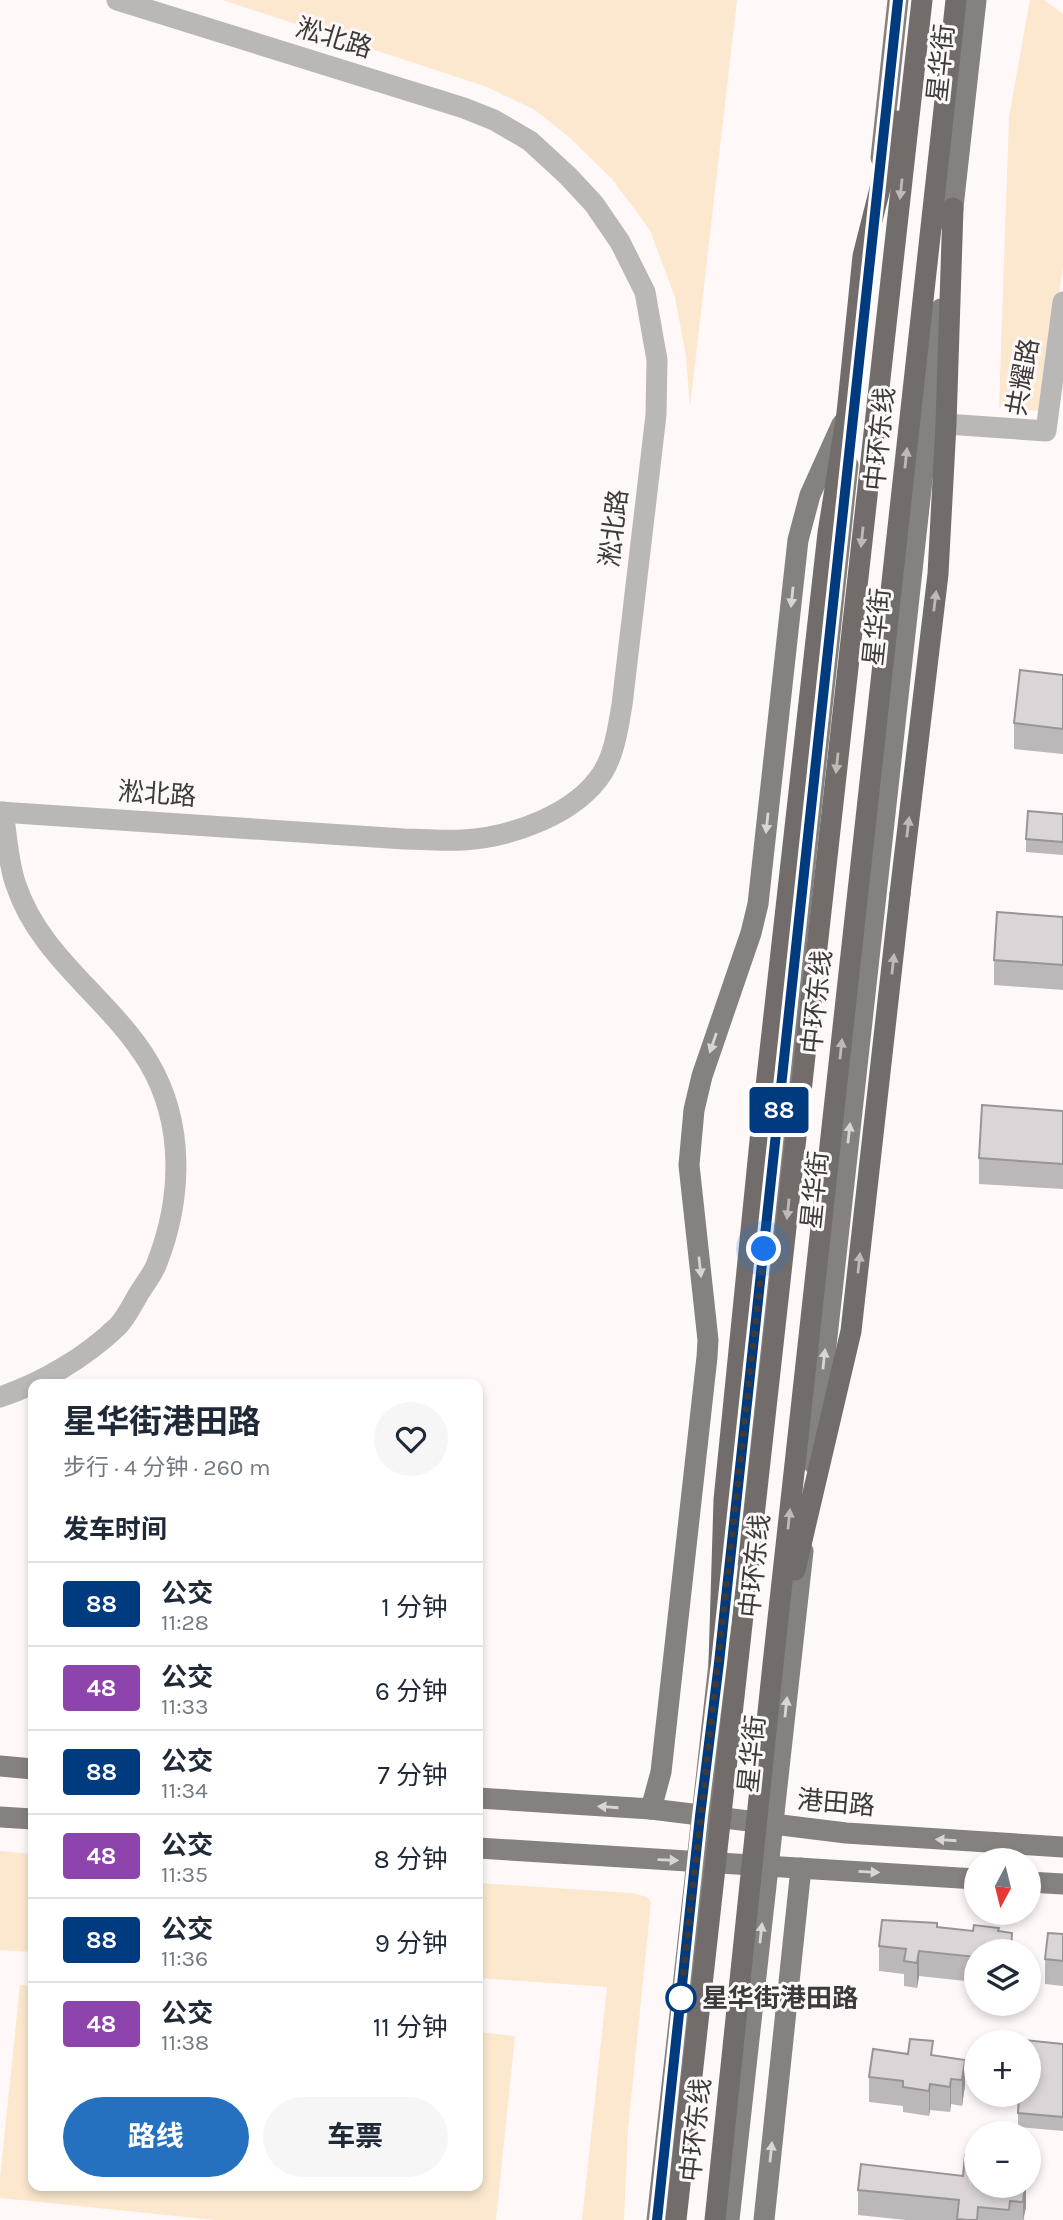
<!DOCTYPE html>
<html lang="zh">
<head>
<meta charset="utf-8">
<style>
  body { margin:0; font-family:Karla,"Noto Sans SC",sans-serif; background:#f6f6f7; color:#1f2937; height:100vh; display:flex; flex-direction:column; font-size:26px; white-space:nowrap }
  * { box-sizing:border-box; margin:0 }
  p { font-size:23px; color:#747a83 }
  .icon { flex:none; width:38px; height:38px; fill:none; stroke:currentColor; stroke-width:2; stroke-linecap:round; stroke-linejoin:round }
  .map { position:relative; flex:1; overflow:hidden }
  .details { position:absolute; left:28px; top:1379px; width:455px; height:812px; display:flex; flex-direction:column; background:#fff; border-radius:14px; box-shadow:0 4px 10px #0003 }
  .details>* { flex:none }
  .badge { padding:0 14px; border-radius:5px; font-size:24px; line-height:46px }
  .needle { width:46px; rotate:187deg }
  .fabs { position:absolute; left:964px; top:1848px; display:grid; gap:14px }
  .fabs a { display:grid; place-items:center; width:77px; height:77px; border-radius:50%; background:#fff; box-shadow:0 4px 10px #0003; font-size:35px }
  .you { position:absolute; width:35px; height:35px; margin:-18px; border:5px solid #fff; border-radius:50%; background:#1a73e8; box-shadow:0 0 0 10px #1a73e833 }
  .map>.badge { position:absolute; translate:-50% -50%; box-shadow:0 0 0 4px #fff }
  h2 { padding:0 35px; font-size:26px; line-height:63px }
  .round { display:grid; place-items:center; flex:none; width:74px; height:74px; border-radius:37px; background:#f6f6f7 }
  .headline { display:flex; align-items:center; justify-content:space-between; height:119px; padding:0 35px }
  h1 { font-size:33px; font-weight:700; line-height:52px }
  .primary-button { display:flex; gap:14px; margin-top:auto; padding:14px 35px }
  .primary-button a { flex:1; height:80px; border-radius:42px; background:#2571c0; color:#fff; font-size:28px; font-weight:700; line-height:80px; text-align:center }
  .primary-button a+a { background:#f6f6f7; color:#1f2937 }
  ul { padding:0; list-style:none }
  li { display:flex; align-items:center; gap:21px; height:84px; padding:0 35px; border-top:2px solid #e0e1e3 }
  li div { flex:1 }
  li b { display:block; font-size:26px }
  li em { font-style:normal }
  li .badge { min-width:77px; font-weight:700; text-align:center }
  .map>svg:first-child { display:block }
</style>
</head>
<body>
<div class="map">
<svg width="1063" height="2220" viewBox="0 0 1063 2220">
  <rect width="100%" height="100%" fill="#fff8f8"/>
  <g fill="#fbe8ce">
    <polygon points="223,0 737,0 690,407 686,356 675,297 650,230 612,179 569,137 535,110 487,87"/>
    <polygon points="1030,0 1044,0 1063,14 1063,268 1040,411 999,407 1009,117"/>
    <polygon points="0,1851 33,1854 33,1952 0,1950"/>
    <polygon points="478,1883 631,1893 647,1897 651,1902 628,2129 624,2220 582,2220 607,1987 478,1978"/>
    <polygon points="20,1985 33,1986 33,2186 478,2186 478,2032 515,2036 496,2220 215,2220 0,2198 0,2178"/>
  </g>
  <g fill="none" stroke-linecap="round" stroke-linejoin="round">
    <g stroke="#bab8b7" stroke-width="21">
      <polyline points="931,420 946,424 1046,431 1063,302"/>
      <path d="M0 812 404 839C424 839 444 841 463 840 511 837 576 815 603 772 615 752 618 727 622 705L656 415 657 360 645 292 620 242 594 204 568 176 530 141 494 120 464 108 117 0"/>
      <path d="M0 1397C42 1383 86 1357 118 1326 126 1318 132 1305 138 1295 144 1285 153 1274 157 1263 182 1199 185 1124 149 1063 111 999 40 958 16 885 8 863 7 836 3 812"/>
    </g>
    <g stroke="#85817f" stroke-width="21">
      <polyline points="881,158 898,0"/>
      <polyline points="951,225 976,0"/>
      <polyline points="813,1463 941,309"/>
      <polyline points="731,1557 848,465"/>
      <polyline points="0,1766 33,1769"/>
      <polyline points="478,1798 651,1809 846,1833 1063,1847"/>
      <polyline points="651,1809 661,1772 707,1357 708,1340 689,1165 694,1110 702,1076 751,933 758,904 798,540 810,495 842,424"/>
      <polyline points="0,1817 33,1819"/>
      <polyline points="478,1848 976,1879"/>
      <polyline points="1029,1882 1063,1884"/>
      <polyline points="657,2220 721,1645"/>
      <polyline points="729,2220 803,1551"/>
      <polyline points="764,2220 801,1868"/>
    </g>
    <g stroke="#726d6b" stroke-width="21">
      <polyline points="900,894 938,574 946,424 953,208"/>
      <polyline points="719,1663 724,1500 761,1131"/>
    </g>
    <g stroke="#726d6b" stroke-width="21">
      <polyline points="761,1131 828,533 847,413 863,256 897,121"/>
      <polyline points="795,1570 851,1331 900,894"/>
      <polyline points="676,2220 922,0"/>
      <polyline points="715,2220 773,1664 956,0"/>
    </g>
  </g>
  <g fill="#bcb7b9">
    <polygon points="1063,675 1063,754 1014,749 1014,723"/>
    <polygon points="1063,814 1063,855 1026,852 1026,839"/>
    <polygon points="1063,917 1063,990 994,985 994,960"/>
    <polygon points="1063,1111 1063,1189 979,1184 979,1158"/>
    <polygon points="937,1927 973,1931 999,1932 1012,1951 976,1951 976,1996 975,1995 975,1982 919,1976 917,1988 904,1986 904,1974 879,1971 879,1946"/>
    <polygon points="1063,1934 1063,1986 1045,1984 1045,1959"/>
    <polygon points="1063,2044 1063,2131 1018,2127 1018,2113"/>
    <polygon points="908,2054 933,2055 965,2060 965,2085 962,2106 951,2104 950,2112 930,2110 929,2116 903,2112 903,2106 869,2102 869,2077"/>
    <polygon points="963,2176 976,2186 1026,2186 1024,2220 906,2220 858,2215 858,2190"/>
  </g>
  <g fill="#999596">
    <polygon points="919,1951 919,1976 917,1988 917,1963"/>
    <polygon points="965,2060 965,2085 962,2106 962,2080"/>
    <polygon points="951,2079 951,2104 950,2112 950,2087"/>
    <polygon points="930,2084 930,2110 929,2116 929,2091"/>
    <polygon points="1026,2186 1026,2208 1023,2220 1023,2202"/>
  </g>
  <g fill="#dbd5d7" stroke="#999596" stroke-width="2">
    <polygon points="1020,670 1063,675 1063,729 1014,723"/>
    <polygon points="1028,811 1063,814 1063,842 1026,839"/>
    <polygon points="997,912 1063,917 1063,965 994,960"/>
    <polygon points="982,1105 1063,1111 1063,1164 979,1158"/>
    <polygon points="882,1920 937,1923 937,1927 973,1931 974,1925 999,1928 998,1931 1012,1933 1011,1951 976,1951 976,1957 919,1951 917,1963 904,1961 906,1949 879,1946"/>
    <polygon points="1048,1933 1063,1934 1063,1961 1045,1959"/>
    <polygon points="910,2039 933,2041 931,2055 965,2060 962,2080 951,2079 950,2087 930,2084 929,2091 903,2087 903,2081 869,2077 873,2049 908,2054"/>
    <polygon points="1024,2040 1063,2044 1063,2117 1018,2113 1019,2095 1029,2095 1029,2042 1024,2042"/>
    <polygon points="965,2155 976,2157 976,2186 1025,2186 1023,2202 1010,2201 1009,2210 978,2207 977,2220 969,2220 957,2219 959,2200 858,2190 861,2164 963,2176"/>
  </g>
  <defs><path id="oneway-solid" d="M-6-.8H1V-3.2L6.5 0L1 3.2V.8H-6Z" transform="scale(1.75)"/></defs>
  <g fill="#c0b9b9">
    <use href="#oneway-solid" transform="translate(901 189) rotate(96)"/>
    <use href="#oneway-solid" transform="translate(906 458) rotate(-84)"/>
    <use href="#oneway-solid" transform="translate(862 537) rotate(96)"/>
    <use href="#oneway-solid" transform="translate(935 601) rotate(-83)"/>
    <use href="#oneway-solid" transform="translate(837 763) rotate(96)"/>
    <use href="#oneway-solid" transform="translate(908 827) rotate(-83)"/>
    <use href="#oneway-solid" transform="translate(893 964) rotate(-84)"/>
    <use href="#oneway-solid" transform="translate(841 1049) rotate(-84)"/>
    <use href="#oneway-solid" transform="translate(788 1209) rotate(96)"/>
    <use href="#oneway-solid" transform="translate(859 1263) rotate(-84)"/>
    <use href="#oneway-solid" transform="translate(789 1519) rotate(-84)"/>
  </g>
  <g fill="#dad4d4">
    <use href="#oneway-solid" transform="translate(792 597) rotate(96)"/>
    <use href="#oneway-solid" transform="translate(767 823) rotate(96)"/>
    <use href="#oneway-solid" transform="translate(713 1043) rotate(109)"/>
    <use href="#oneway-solid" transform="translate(849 1133) rotate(-84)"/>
    <use href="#oneway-solid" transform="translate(700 1267) rotate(84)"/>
    <use href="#oneway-solid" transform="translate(824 1359) rotate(-84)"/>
    <use href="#oneway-solid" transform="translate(786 1707) rotate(-84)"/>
    <use href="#oneway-solid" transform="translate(608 1807) rotate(-176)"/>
    <use href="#oneway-solid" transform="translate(946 1840) rotate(-176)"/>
    <use href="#oneway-solid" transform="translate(668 1860) rotate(2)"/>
    <use href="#oneway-solid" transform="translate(869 1872) rotate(3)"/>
    <use href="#oneway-solid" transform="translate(761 1933) rotate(-84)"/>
    <use href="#oneway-solid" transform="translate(771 2152) rotate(-84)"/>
  </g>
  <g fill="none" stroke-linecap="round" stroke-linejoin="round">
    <defs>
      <polyline id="line" points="657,2220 700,1816 719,1663 898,0"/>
    </defs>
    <use href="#line" stroke="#fff" stroke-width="16"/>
    <use href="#line" stroke="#003b80" stroke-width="10"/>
    <polyline stroke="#3c3a3a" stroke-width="7" stroke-dasharray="0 12.6" points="681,1998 680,2004 764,1249"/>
  </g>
  <circle fill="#fff" stroke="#003b80" stroke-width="3.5" cx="681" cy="1998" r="14"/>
  <g text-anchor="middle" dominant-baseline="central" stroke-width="6" stroke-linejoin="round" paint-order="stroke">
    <g font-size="26" fill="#3c3a3a" stroke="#fff8f8">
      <text transform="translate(334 38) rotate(17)">淞北路</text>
      <text transform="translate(941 63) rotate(-84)">星华街</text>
      <text transform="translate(1023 377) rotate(-80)">共耀路</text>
      <text transform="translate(880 439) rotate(-84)">中环东线</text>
      <text transform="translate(614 528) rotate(-83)">淞北路</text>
      <text transform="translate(877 627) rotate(-84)">星华街</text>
      <text transform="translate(157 794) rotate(4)">淞北路</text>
      <text transform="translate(817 1002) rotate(-84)">中环东线</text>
      <text transform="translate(815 1190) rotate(-84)">星华街</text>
      <text transform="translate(755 1566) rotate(-84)">中环东线</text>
      <text transform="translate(752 1754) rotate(-84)">星华街</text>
      <text transform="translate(836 1803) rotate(5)">港田路</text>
      <text transform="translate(696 2130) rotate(-84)">中环东线</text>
    </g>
    <g font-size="26" font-weight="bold" fill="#3c3a3a" stroke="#fff8f8" text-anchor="start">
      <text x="702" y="1998">星华街港田路</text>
    </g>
  </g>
</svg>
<div class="fabs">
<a><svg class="needle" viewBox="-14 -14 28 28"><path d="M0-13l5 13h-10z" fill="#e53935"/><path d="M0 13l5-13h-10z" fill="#747a83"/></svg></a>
<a><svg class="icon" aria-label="layers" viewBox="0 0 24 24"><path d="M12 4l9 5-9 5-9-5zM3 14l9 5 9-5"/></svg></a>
<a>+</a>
<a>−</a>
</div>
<div class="you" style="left:764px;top:1249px"></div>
<b class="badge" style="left:779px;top:1110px;background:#003b80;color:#fff">88</b>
<section class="details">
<div class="headline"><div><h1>星华街港田路</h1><p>步行 · 4 分钟 · 260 m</p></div><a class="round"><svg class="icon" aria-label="heart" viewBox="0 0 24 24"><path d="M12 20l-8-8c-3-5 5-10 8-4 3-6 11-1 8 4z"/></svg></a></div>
<h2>发车时间</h2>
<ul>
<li><span class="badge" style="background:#003b80;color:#fff">88</span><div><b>公交</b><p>11:28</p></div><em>1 分钟</em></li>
<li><span class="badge" style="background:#8e44ad;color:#fff">48</span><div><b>公交</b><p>11:33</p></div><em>6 分钟</em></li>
<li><span class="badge" style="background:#003b80;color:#fff">88</span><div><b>公交</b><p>11:34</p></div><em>7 分钟</em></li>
<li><span class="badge" style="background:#8e44ad;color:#fff">48</span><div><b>公交</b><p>11:35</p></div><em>8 分钟</em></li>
<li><span class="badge" style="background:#003b80;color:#fff">88</span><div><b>公交</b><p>11:36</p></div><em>9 分钟</em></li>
<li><span class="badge" style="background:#8e44ad;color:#fff">48</span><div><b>公交</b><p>11:38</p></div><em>11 分钟</em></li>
</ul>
<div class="primary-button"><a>路线</a><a>车票</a></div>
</section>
</div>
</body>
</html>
